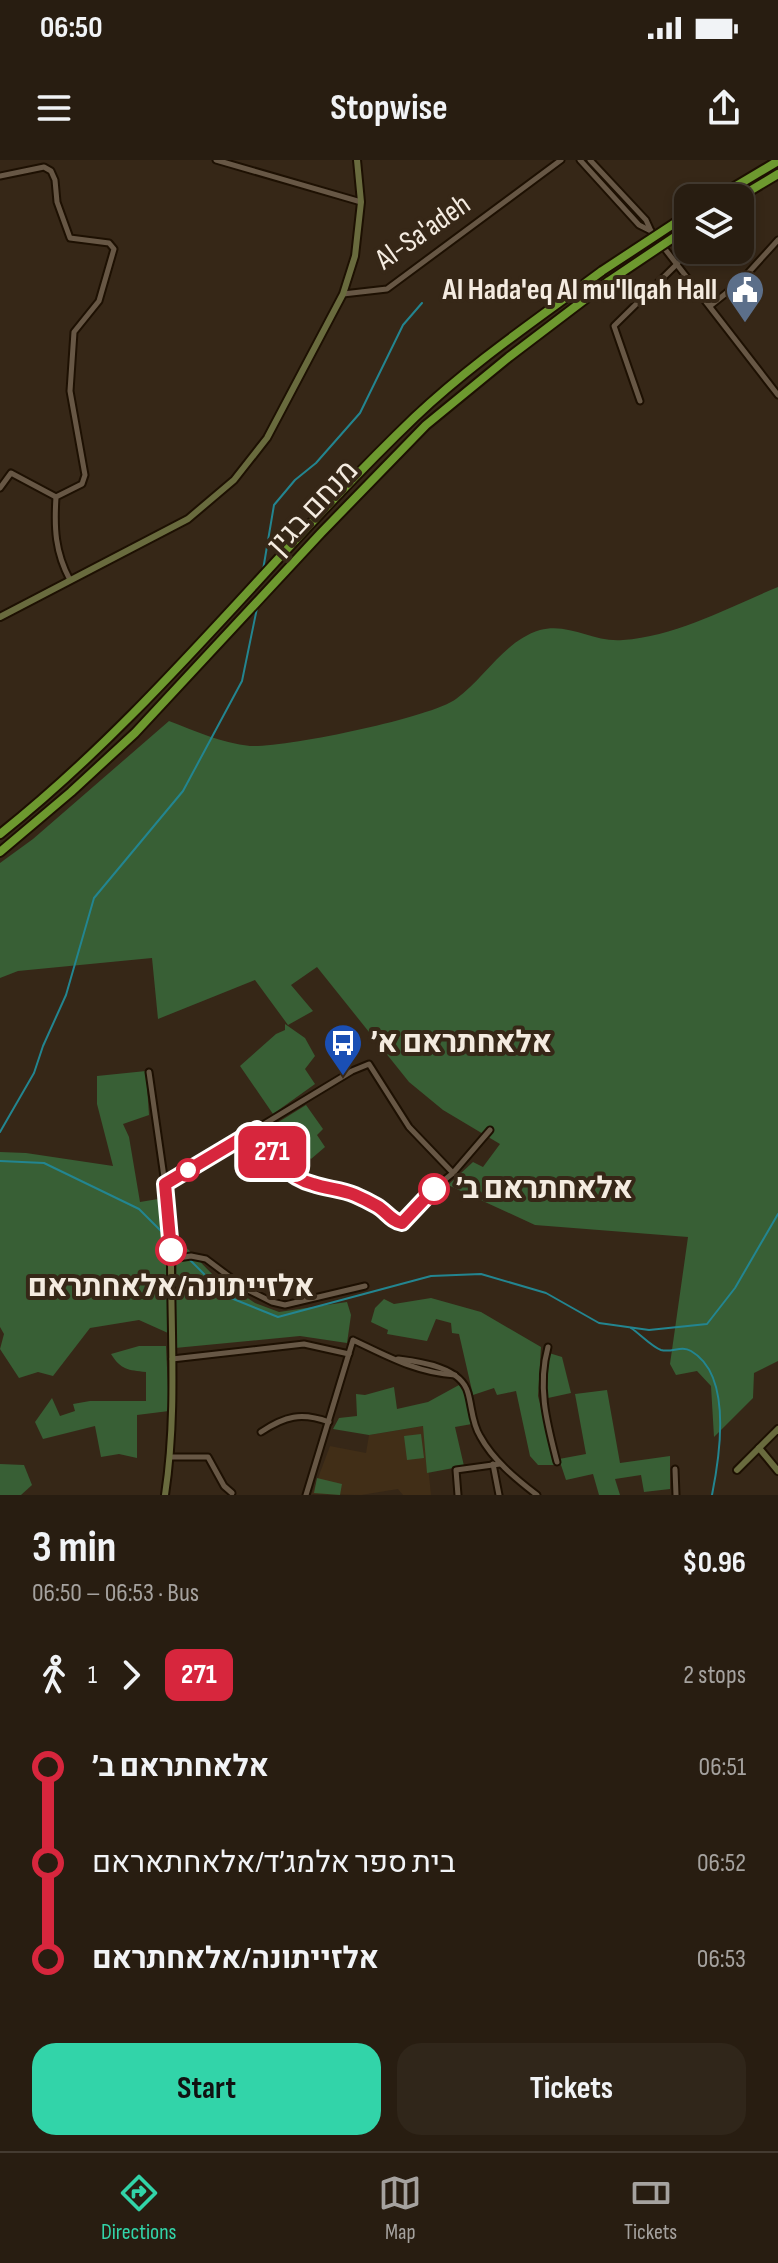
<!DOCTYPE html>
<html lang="en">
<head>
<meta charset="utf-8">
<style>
  body { margin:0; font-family:"Sofia Sans Condensed",Heebo,sans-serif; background:#30261a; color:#f1f3f6; height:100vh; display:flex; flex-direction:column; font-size:30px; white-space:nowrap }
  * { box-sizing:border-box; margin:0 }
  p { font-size:26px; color:#a5a29f }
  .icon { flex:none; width:44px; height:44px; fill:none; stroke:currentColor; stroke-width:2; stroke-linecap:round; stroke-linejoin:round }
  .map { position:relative; height:1335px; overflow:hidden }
  .sheet { display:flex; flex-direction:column; background:#281d11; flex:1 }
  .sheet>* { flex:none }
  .badge { padding:0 16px; border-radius:12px; font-size:28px; line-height:52px }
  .controls { position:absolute; left:674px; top:24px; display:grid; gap:16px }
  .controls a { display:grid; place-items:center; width:80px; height:80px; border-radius:16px; background:#281d11; box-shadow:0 4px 12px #0003,0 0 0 2px #443b31; font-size:40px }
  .map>.badge { position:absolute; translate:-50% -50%; box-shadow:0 0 0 4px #fff }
  .legs { display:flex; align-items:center; gap:12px; height:88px; padding:0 32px; font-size:26px }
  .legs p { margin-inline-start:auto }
  .head { display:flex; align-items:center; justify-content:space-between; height:136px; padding:0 32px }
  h1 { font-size:44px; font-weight:700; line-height:60px }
  .action { display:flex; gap:16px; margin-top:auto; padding:16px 32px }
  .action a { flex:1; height:92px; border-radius:24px; background:#32d4a9; color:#111; font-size:32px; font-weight:700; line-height:92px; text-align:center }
  .action a+a { background:#30261a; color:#f1f3f6 }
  ul { padding:0 32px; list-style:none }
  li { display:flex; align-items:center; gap:28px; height:96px; font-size:30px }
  li i { display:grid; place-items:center; width:12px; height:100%; margin:0 10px; background:currentColor }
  li i::after { content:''; width:20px; height:20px; margin:-10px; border:6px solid; border-radius:50%; background:#281d11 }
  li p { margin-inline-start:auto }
  li:first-child i { background:linear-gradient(#0000 50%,currentColor 0) }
  li:last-child i { background:linear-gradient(currentColor 50%,#0000 0) }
  .status { display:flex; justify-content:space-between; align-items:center; height:56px; padding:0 40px; background:#281d11; direction:ltr }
  .status svg { height:22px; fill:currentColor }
  header { display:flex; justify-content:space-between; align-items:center; height:104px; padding:0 32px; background:#281d11; font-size:36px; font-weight:700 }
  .tab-bar { display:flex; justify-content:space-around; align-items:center; height:112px; border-top:2px solid #443b31; background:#281d11; font-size:22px; color:#a5a29f }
  .tab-bar a { display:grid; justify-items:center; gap:4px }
  .tab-bar .current { color:#32d4a9 }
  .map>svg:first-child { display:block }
</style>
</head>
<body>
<div class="status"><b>06:50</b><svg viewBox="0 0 49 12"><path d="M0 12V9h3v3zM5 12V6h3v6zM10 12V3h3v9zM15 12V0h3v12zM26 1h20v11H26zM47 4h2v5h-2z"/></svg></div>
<header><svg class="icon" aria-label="menu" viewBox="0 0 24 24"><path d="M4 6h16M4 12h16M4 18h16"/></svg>Stopwise<svg class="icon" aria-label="share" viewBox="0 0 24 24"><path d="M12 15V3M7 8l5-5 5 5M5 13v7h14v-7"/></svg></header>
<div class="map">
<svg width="778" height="1335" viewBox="0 0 778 1335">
  <rect width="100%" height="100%" fill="#362717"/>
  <polygon fill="#412e17" points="424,1266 431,1335 403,1335 398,1329 361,1335 312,1334 330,1286 366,1293 369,1275"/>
  <g fill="#385f35">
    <path d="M778 427V1201L754 1213 753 1238 714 1277 711 1226 697 1211 676 1215 670 1204 688 1077 535 1065 448 1025 473 1002 483 1007 500 984 443 950 409 922 317 807 291 825 313 851 288 865 255 820 158 859 152 798 18 811 0 818V703L33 679 169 561C195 571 222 583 250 586 284 588 430 558 456 539 485 518 504 481 540 470 569 462 594 483 623 480 677 476 729 447 778 427Z"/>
    <polygon points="285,864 305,878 315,896 305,909 315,924 273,954 240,906 276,874 285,870"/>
    <polygon points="146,911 149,955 123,964 129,977 140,1042 164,1038 167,1068 168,1173 139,1160 90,1168 53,1216 38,1212 19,1218 0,1189 4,1174 0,1167 0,992 26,993 113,1006 97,944 97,916"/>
    <polygon points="306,945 323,969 317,975 325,987 311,999 299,986 281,997 264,971"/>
    <polygon points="177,1078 213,1115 255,1143 279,1152 347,1142 351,1155 347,1183 300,1176 175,1188"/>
    <polygon points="431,1138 481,1152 541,1187 538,1236 556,1305 538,1305 530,1296 516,1231 497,1235 494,1228 473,1235 459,1174 452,1173 451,1163 436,1159 427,1181 387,1174 388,1170 371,1162 375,1148 384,1139 394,1144"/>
    <path d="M139 1186H166L169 1251 137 1255V1298L119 1294 101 1297 95 1266 43 1279 35 1262 52 1238 60 1256 75 1251 73 1244 90 1241H146V1212C128 1210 121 1210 111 1194Z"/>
    <polygon points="549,1193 562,1197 571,1233 548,1238 545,1225"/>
    <polygon points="459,1225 464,1231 472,1264 455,1267 464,1306 427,1313 423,1266 369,1275 333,1269 339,1258 357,1256 356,1234 365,1235 394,1227 397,1249 428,1242"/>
    <polygon points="607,1230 620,1303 670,1296 670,1329 644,1332 641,1315 615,1319 620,1335 599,1335 593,1314 566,1320 559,1299 586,1294 575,1234"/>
    <polygon points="421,1274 424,1298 407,1300 404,1276"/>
    <polygon points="0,1304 24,1305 32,1325 21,1335 0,1335"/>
    <polygon points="317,1318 342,1324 340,1335 314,1333"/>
  </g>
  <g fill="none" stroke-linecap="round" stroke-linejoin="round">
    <g stroke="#238590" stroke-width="2">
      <polyline points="263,410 274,345 295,320 316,303 360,253 403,165 422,143"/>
      <polyline points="0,972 34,913 43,886 66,835 94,738 183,631 242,521 257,448"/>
      <polyline points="0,1001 44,1003 139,1049 166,1076"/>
      <polyline points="171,1081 226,1136 278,1157 431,1116 481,1114 546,1133 599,1163 649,1170 707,1164 735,1128 778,1054"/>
      <path d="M631 1168C640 1174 652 1187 661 1190 672 1193 681 1185 691 1191 733 1215 720 1295 712 1335"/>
    </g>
    <defs>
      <g id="street">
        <polyline points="216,0 361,42"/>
        <polyline points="580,0 639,65 651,71"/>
        <polyline points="590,0 646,60 651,71 778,235"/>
        <path d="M0 16 44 7 51 11 55 20 57 42 70 78 109 83 114 89 99 141 74 172 70 231 85 315 82 324 56 337C54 368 55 392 70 420"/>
        <polyline points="343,134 387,129 561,0"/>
        <polyline points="710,146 739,123 778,80"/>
        <polyline points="640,241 614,166 678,103"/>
        <polyline points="0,328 11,313 56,337"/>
        <polyline points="149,912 165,1024 171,1099 191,1096 206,1099 246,1129 272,1142 285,1145 365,1126"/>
        <polyline points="257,969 281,1007 291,1015 316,1026 330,1027 356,1035 402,1063 427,1034 453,1013 490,970"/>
        <polyline points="165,1024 352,911 369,904 409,967 453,1013"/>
        <path d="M548 1187C537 1227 547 1263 557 1302"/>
        <polyline points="172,1199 304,1184 349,1194"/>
        <path d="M398 1199C421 1202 461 1207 468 1233 472 1247 472 1263 480 1276 493 1300 515 1318 537 1335"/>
        <path d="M261 1272C285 1256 301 1252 329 1262"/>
        <polyline points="170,1297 208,1297 224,1326 232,1333"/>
        <polyline points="493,1304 499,1335"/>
        <polyline points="675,1309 676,1335"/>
        <path d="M306 1335 353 1180C387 1196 417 1213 455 1215"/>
        <polyline points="458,1335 456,1310 500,1304"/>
      </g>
      <g id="secondary">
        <polyline points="0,457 188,359 234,320 267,278 343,134 355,96 361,42 357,0"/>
        <polyline points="759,1288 778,1311"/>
        <polyline points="737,1310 778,1269"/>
        <path d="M165 1335C177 1256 171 1178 171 1099"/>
      </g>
      <g id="highway">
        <polyline points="716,38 778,1"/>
        <polyline points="738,38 778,14"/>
        <polyline points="675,63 688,55"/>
        <path d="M0 674C155 551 273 393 415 257 472 203 539 158 602 111"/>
        <polyline points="0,692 71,632 135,573 321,373 426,265 509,197 609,121"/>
      </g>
    </defs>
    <use href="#street" stroke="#1d1002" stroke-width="9"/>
    <use href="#secondary" stroke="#1d1002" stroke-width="10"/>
    <use href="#highway" stroke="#1d1002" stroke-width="12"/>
    <use href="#street" stroke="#675745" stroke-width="5"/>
    <use href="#secondary" stroke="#696b3e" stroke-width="6"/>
    <use href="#highway" stroke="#6d992f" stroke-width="8"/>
    <defs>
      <g id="highway-bridge">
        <polyline points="602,111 675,63"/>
        <polyline points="609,121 682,72"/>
      </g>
    </defs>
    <use href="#highway-bridge" stroke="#1d1002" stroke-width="12" stroke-linecap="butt"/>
    <use href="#highway-bridge" stroke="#6d992f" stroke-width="8"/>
  </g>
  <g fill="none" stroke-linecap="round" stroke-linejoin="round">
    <defs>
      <path id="line-1" d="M171 1090 165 1024 257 969C273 994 283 1016 313 1024 327 1029 341 1029 355 1035 362 1038 370 1042 377 1046 386 1051 391 1061 402 1063L434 1029"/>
    </defs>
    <use href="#line-1" stroke="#fff" stroke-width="18"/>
    <use href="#line-1" stroke="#d7263d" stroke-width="12"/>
  </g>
  <defs>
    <symbol id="civic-pin" viewBox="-11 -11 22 30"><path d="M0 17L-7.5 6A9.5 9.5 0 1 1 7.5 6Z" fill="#5c6f8a" stroke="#362717"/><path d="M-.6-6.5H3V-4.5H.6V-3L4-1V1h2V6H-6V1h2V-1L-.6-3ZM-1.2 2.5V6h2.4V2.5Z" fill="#fff"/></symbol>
    <symbol id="bus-pin" viewBox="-11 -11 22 30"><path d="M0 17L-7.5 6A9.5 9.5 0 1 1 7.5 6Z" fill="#1a4fb4" stroke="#362717"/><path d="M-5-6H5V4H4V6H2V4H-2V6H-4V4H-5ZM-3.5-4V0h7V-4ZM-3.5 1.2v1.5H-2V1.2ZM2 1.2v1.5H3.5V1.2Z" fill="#fff"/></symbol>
  </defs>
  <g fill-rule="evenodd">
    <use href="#civic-pin" x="723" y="108" width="44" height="60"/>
    <use href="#bus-pin" x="321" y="861" width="44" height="60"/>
  </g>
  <g fill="#fff" stroke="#d7263d" stroke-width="4">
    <circle cx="188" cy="1010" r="10"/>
    <circle cx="434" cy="1029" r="14"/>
    <circle cx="171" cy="1090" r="14"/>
  </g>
  <g text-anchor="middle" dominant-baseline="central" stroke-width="8" stroke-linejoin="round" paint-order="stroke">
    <g font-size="30" fill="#f4ebe0" stroke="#362717">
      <text transform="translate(423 72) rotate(-35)">Al-Sa'adeh</text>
      <text transform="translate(313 348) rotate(-47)">מנחם בגין</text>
    </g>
    <g font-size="30" font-weight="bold" fill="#f4ebe0" stroke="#362717" text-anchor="end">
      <text x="717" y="130">Al Hada'eq Al mu'llqah Hall</text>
      <text x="371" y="883" text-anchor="start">אלאחתראם א׳</text>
    </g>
    <g font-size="30" font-weight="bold" fill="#f4ebe0" stroke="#362717" text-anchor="start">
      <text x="456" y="1029">אלאחתראם ב׳</text>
      <text x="171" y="1127" text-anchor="middle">אלזייתונה/אלאחתראם</text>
    </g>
  </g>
</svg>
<div class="controls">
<a><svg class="icon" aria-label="layers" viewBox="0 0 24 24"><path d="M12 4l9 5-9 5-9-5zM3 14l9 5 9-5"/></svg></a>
</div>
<b class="badge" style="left:272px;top:992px;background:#d7263d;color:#fff">271</b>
</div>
<section class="sheet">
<div class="head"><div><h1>3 min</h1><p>06:50 – 06:53 · Bus</p></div><b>$0.96</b></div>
<div class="legs"><svg class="icon" aria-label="walk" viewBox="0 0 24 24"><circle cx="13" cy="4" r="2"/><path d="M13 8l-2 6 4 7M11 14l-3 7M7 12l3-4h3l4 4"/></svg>1<svg class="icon" aria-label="forward" viewBox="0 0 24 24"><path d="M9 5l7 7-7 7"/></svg><b class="badge" style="background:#d7263d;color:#fff">271</b><p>2 stops</p></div>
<ul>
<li><i style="color:#d7263d"></i><b>אלאחתראם ב׳</b><p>06:51</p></li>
<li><i style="color:#d7263d"></i><span>בית ספר אלמג׳ד/אלאחתאראם</span><p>06:52</p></li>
<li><i style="color:#d7263d"></i><b>אלזייתונה/אלאחתראם</b><p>06:53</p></li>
</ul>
<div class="action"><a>Start</a><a>Tickets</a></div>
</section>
<nav class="tab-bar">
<a class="current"><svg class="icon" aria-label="directions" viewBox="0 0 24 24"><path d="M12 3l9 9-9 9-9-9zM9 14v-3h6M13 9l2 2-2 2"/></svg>Directions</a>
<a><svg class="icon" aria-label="map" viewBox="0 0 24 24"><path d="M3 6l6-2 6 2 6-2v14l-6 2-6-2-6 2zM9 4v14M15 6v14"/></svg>Map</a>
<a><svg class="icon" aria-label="tickets" viewBox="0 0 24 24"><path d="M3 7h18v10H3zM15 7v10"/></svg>Tickets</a>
</nav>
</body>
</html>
